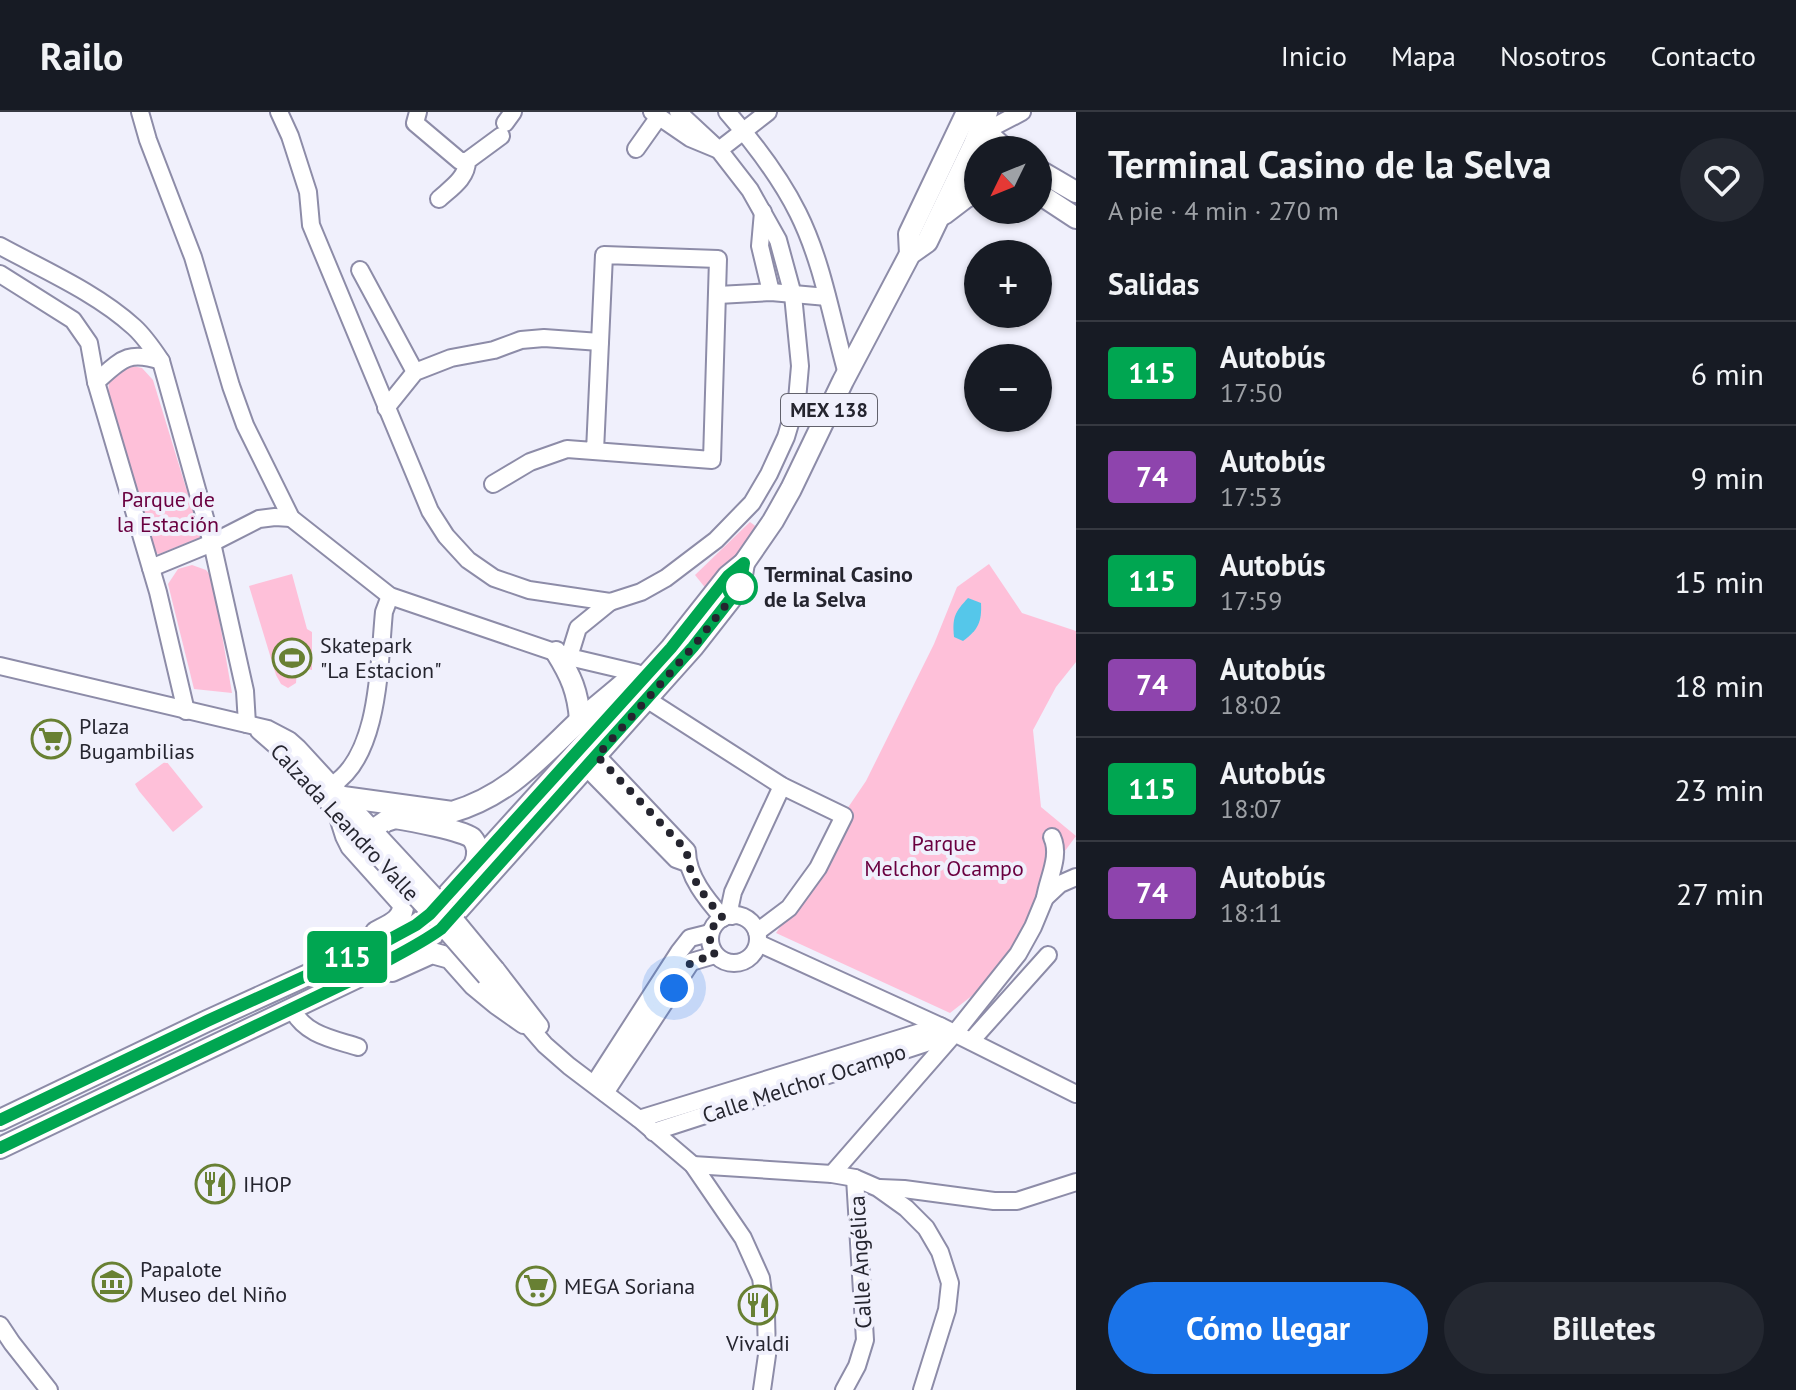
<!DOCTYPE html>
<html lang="es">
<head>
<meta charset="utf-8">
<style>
  body { margin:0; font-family:"PT Sans",sans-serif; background:#242831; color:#f1f3f6; height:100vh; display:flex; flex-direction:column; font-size:30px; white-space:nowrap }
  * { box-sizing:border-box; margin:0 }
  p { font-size:26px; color:#9ea1a6 }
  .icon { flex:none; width:44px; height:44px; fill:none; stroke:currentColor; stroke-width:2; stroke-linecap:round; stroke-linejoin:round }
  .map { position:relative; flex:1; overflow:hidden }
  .details { display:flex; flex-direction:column; background:#171b24; width:720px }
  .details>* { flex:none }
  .badge { padding:0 16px; border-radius:6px; font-size:28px; line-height:52px }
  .needle { width:52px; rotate:227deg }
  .fabs { position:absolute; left:964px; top:24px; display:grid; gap:16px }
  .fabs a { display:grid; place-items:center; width:88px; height:88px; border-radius:50%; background:#171b24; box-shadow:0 2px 6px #0004; font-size:40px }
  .you { position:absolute; width:40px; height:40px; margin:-20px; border:6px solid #fff; border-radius:50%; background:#1a73e8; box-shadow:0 0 0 12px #1a73e833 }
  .map>.badge { position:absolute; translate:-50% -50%; box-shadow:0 0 0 4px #fff }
  h2 { padding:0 32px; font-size:30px; line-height:72px }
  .round { display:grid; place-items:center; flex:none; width:84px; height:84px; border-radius:42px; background:#242831 }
  .head { display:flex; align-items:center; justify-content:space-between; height:136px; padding:0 32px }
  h1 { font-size:38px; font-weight:700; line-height:60px }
  .primary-button { display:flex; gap:16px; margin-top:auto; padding:16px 32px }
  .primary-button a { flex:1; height:92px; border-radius:48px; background:#1a73e8; color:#fff; font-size:32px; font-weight:700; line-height:92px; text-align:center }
  .primary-button a+a { background:#242831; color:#f1f3f6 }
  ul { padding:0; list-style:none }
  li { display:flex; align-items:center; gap:24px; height:104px; padding:0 32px; border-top:2px solid #363941 }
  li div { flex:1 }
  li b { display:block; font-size:30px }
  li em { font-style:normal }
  li .badge { min-width:88px; font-weight:700; text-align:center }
  header { display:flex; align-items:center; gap:48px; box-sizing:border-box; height:112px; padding:0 40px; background:#171b24; border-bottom:2px solid #363941 }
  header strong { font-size:38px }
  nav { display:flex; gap:44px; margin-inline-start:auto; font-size:28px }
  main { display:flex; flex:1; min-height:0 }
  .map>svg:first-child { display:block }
</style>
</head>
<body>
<header>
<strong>Railo</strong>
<nav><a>Inicio</a><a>Mapa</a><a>Nosotros</a><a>Contacto</a></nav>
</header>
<main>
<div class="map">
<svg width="1076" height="1278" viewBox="0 0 1076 1278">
  <rect width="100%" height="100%" fill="#f0f0fc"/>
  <g fill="#fec0d9">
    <polygon points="133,254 142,256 153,268 201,425 159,442 154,441 108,283 109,269 124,256"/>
    <polygon points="750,410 758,416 711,483 695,463"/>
    <polygon points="989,452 1022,501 1076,519 1076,550 1056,575 1033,618 1041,695 1076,724 1048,762 1034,804 1008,845 978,879 950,901 776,821 798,789 845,700 866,669 934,532 957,475"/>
    <polygon points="192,453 206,458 212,465 232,581 194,577 168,472 178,457"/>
    <polygon points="292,462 307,517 312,520 312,558 297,555 296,571 288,576 281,572 276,563 249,474"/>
    <polygon points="166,649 203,695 173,720 139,679 135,672"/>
  </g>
  <path fill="#55c7ea" d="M968 486 981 491C982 510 978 518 963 529L954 525C952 505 955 500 968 486Z"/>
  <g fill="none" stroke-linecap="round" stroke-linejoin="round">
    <defs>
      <g id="minor">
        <polyline points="140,0 148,28 193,145 231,274 245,313 291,406 390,484 569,545 637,561"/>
        <polyline points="279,0 290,24 308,80 311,113 430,399 446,424 468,448 494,466 529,478 610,490 641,480 666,466 716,428 752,391 769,362 786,325 797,288 800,254 793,183 778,128 750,78 719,38 678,0"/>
        <polyline points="418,0 415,11 460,49 467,49"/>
        <polyline points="652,0 690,26 719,38 768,0"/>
        <path d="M727 0C754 31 780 65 798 101 823 151 832 209 847 262"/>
        <polyline points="505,11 513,0"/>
        <polyline points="980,17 997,13 1022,0"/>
        <polyline points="636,37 658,6"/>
        <path d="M439 87C451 76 467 66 467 49L501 24"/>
        <polyline points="763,100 760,134 771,180"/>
        <path d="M0 134C44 158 97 181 134 215 145 225 153 237 161 249L212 431 245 579 247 612"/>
        <polyline points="360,158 415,260"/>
        <polyline points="0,162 73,208 89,231 96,270 158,480 186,599"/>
        <polyline points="718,183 771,180 827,185"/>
        <path d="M96 270C121 248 127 238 161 249"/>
        <polyline points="386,296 415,260 451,246 494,238 521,228 544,226 600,230"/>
        <polyline points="493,372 530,350 567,337 712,348 718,147 604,143 595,339"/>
        <polyline points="151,456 212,431 259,407 275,405 291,406"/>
        <polyline points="569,545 578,516 610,490"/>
        <polyline points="0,554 268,617 289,628 298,636 380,725"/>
        <polyline points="648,588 782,674 844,704 818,756 789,796 757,820"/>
        <polyline points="259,619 275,633 370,736"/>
        <path d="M597 644 687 739C687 764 707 788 723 806"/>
        <polyline points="586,655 676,747 687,751"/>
        <path d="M332 673C380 644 379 550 384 500L390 484"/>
        <path d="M1045 786C1048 766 1061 744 1052 725"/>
        <circle cx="734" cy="827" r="24"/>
        <polyline points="732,804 730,794 733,780 782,674"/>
        <polyline points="758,831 940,914 1076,982"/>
        <polyline points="496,857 540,914"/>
        <polyline points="486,865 545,933 569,954 639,1007 693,1053 743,1126 761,1166 766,1203 767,1243 762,1278"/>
        <path d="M292 897C305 923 333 927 358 935"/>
        <polyline points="971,929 1048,843"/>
        <polyline points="594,972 679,840 690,826 710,821"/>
        <polyline points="605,981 691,850 715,843"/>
        <polyline points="639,1007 940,914"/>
        <polyline points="653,1020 954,922"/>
        <polyline points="693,1053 832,1062 855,1066 878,1076 906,1096 926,1116 940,1140 950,1171 947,1198 922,1278"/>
        <polyline points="832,1062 955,921 1018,842 1033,815 1045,786 1060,772 1076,765"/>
        <polyline points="880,1076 904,1077 994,1089 1017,1089 1076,1070"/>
        <polyline points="0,1213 12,1231 49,1278"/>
        <polyline points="844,1278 857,1254 865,1228 855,1066"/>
      </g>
      <g id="major">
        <polyline points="973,9 1006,38"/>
        <polyline points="1038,58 1076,80"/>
        <polyline points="1038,81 1076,106"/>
        <polyline points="944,102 965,86 978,79"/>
        <polyline points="910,142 909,122 967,0"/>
        <path d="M556 540C571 564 578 580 580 608"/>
        <path d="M343 685 452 700C507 684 537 649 577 611 594 596 612 582 629 567"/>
        <path d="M340 705 346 724 351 734 403 792C404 808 389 813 376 820"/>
        <path d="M373 718 386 709 395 706C408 708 466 719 472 726 479 734 478 743 475 751"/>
        <polyline points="392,859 432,841 450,846 474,873 497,892 524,911"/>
        <polyline points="0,1008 207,909 343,847 379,833 416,813 430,802 671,536 728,464 744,451 773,409 791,377 843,269 910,142 927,130 974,32 987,0"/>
        <path d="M0 1036 356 866C384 849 415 836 441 817L693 535 740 475 744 451"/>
      </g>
    </defs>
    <use href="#minor" stroke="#8d8ca8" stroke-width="20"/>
    <use href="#major" stroke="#8d8ca8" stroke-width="24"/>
    <use href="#minor" stroke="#fff" stroke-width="16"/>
    <use href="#major" stroke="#fff" stroke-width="20"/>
    <defs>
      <g id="minor-bridge">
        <polyline points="380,725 444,794 496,857"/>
        <polyline points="370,736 431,802 486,865"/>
      </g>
    </defs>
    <use href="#minor-bridge" stroke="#8d8ca8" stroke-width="20" stroke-linecap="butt"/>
    <use href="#minor-bridge" stroke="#fff" stroke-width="16"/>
  </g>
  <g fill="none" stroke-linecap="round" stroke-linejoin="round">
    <defs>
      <path id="line" d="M0 1008 207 909 343 847 379 833 416 813 430 802 671 536 728 464 744 451 740 475 693 535 441 817C415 836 384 849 356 866L0 1036"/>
    </defs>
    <use href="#line" stroke="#fff" stroke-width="18"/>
    <use href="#line" stroke="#00a651" stroke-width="12"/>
    <path stroke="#25252f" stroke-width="8" stroke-dasharray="0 14.4" d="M674 876 691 850 715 843C707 829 708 814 723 806 707 788 687 764 687 739L597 644 693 535 740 475"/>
  </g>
  <defs>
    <symbol id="stadium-ring" viewBox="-11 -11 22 22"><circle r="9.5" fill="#f0f0fc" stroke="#688033" stroke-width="1.5"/><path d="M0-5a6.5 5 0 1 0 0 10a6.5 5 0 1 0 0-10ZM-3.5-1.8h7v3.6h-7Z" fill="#688033"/></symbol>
    <symbol id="supermarket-ring" viewBox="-11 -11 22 22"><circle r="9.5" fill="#f0f0fc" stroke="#688033" stroke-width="1.5"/><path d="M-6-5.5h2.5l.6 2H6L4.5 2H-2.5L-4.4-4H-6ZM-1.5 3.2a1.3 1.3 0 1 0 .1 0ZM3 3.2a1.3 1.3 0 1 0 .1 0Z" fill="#688033"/></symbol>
    <symbol id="restaurant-ring" viewBox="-11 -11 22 22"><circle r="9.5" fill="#f0f0fc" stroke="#688033" stroke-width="1.5"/><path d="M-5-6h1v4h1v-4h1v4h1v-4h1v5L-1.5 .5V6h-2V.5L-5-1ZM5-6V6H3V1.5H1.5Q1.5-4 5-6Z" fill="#688033"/></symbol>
    <symbol id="museum-ring" viewBox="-11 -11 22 22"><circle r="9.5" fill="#f0f0fc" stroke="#688033" stroke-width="1.5"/><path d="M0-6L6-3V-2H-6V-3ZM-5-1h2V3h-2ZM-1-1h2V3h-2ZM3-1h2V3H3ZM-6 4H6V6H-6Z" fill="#688033"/></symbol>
  </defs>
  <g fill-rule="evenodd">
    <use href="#stadium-ring" x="270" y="524" width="44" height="44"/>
    <use href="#supermarket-ring" x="29" y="605" width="44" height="44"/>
    <use href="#restaurant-ring" x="193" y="1050" width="44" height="44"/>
    <use href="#museum-ring" x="90" y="1148" width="44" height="44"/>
    <use href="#supermarket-ring" x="514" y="1152" width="44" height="44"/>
    <use href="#restaurant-ring" x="736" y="1171" width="44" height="44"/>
  </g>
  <circle fill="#fff" stroke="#00a651" stroke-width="4" cx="740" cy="475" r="16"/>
  <g text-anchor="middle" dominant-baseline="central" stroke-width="8" stroke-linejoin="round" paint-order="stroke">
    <rect fill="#f0f0fc" stroke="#62626c" stroke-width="2" x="781" y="282" width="96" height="32" rx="6"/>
    <g font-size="20" font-weight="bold" fill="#25252f">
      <text x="829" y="298">MEX 138</text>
    </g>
    <g font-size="22" fill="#6a0040" stroke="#f0f0fc">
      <text x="168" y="387">Parque de<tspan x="168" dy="25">la Estación</tspan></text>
      <text x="944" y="731">Parque<tspan x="944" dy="25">Melchor Ocampo</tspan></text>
    </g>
    <g font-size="22" font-weight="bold" fill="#25252f" stroke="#f0f0fc" text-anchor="start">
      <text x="764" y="462">Terminal Casino<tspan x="764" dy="25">de la Selva</tspan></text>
    </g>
    <g font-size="22" fill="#25252f" stroke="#f0f0fc" text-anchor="start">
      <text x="320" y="533">Skatepark<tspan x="320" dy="25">"La Estacion"</tspan></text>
      <text x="79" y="614">Plaza<tspan x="79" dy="25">Bugambilias</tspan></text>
      <text x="243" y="1072">IHOP</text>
      <text x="140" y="1157">Papalote<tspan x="140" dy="25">Museo del Niño</tspan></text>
      <text x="564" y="1174">MEGA Soriana</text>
      <text x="758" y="1231" text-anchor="middle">Vivaldi</text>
    </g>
    <g font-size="22" fill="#25252f" stroke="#f0f0fc">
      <text transform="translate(345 710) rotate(47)">Calzada Leandro Valle</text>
      <text transform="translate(804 971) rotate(-18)">Calle Melchor Ocampo</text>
      <text transform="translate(860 1150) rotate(-93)">Calle Angélica</text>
    </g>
  </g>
</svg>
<div class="fabs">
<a><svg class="needle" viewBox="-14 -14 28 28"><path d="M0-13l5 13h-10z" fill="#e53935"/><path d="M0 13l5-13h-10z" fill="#9ea1a6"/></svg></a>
<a>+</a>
<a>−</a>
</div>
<div class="you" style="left:674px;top:876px"></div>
<b class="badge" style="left:347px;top:845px;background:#00a651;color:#fff">115</b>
</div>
<section class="details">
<div class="head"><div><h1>Terminal Casino de la Selva</h1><p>A pie · 4 min · 270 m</p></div><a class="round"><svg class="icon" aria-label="heart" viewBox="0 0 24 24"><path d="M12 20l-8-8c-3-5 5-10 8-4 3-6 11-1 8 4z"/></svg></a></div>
<h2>Salidas</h2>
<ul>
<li><span class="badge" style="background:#00a651;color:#fff">115</span><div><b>Autobús</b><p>17:50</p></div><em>6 min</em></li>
<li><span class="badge" style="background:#8e44ad;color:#fff">74</span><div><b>Autobús</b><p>17:53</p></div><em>9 min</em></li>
<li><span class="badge" style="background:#00a651;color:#fff">115</span><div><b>Autobús</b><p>17:59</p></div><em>15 min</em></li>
<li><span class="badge" style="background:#8e44ad;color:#fff">74</span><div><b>Autobús</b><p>18:02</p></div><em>18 min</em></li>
<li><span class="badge" style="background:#00a651;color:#fff">115</span><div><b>Autobús</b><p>18:07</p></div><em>23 min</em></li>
<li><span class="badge" style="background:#8e44ad;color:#fff">74</span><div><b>Autobús</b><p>18:11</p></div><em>27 min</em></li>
</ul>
<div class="primary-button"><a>Cómo llegar</a><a>Billetes</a></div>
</section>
</main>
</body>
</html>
